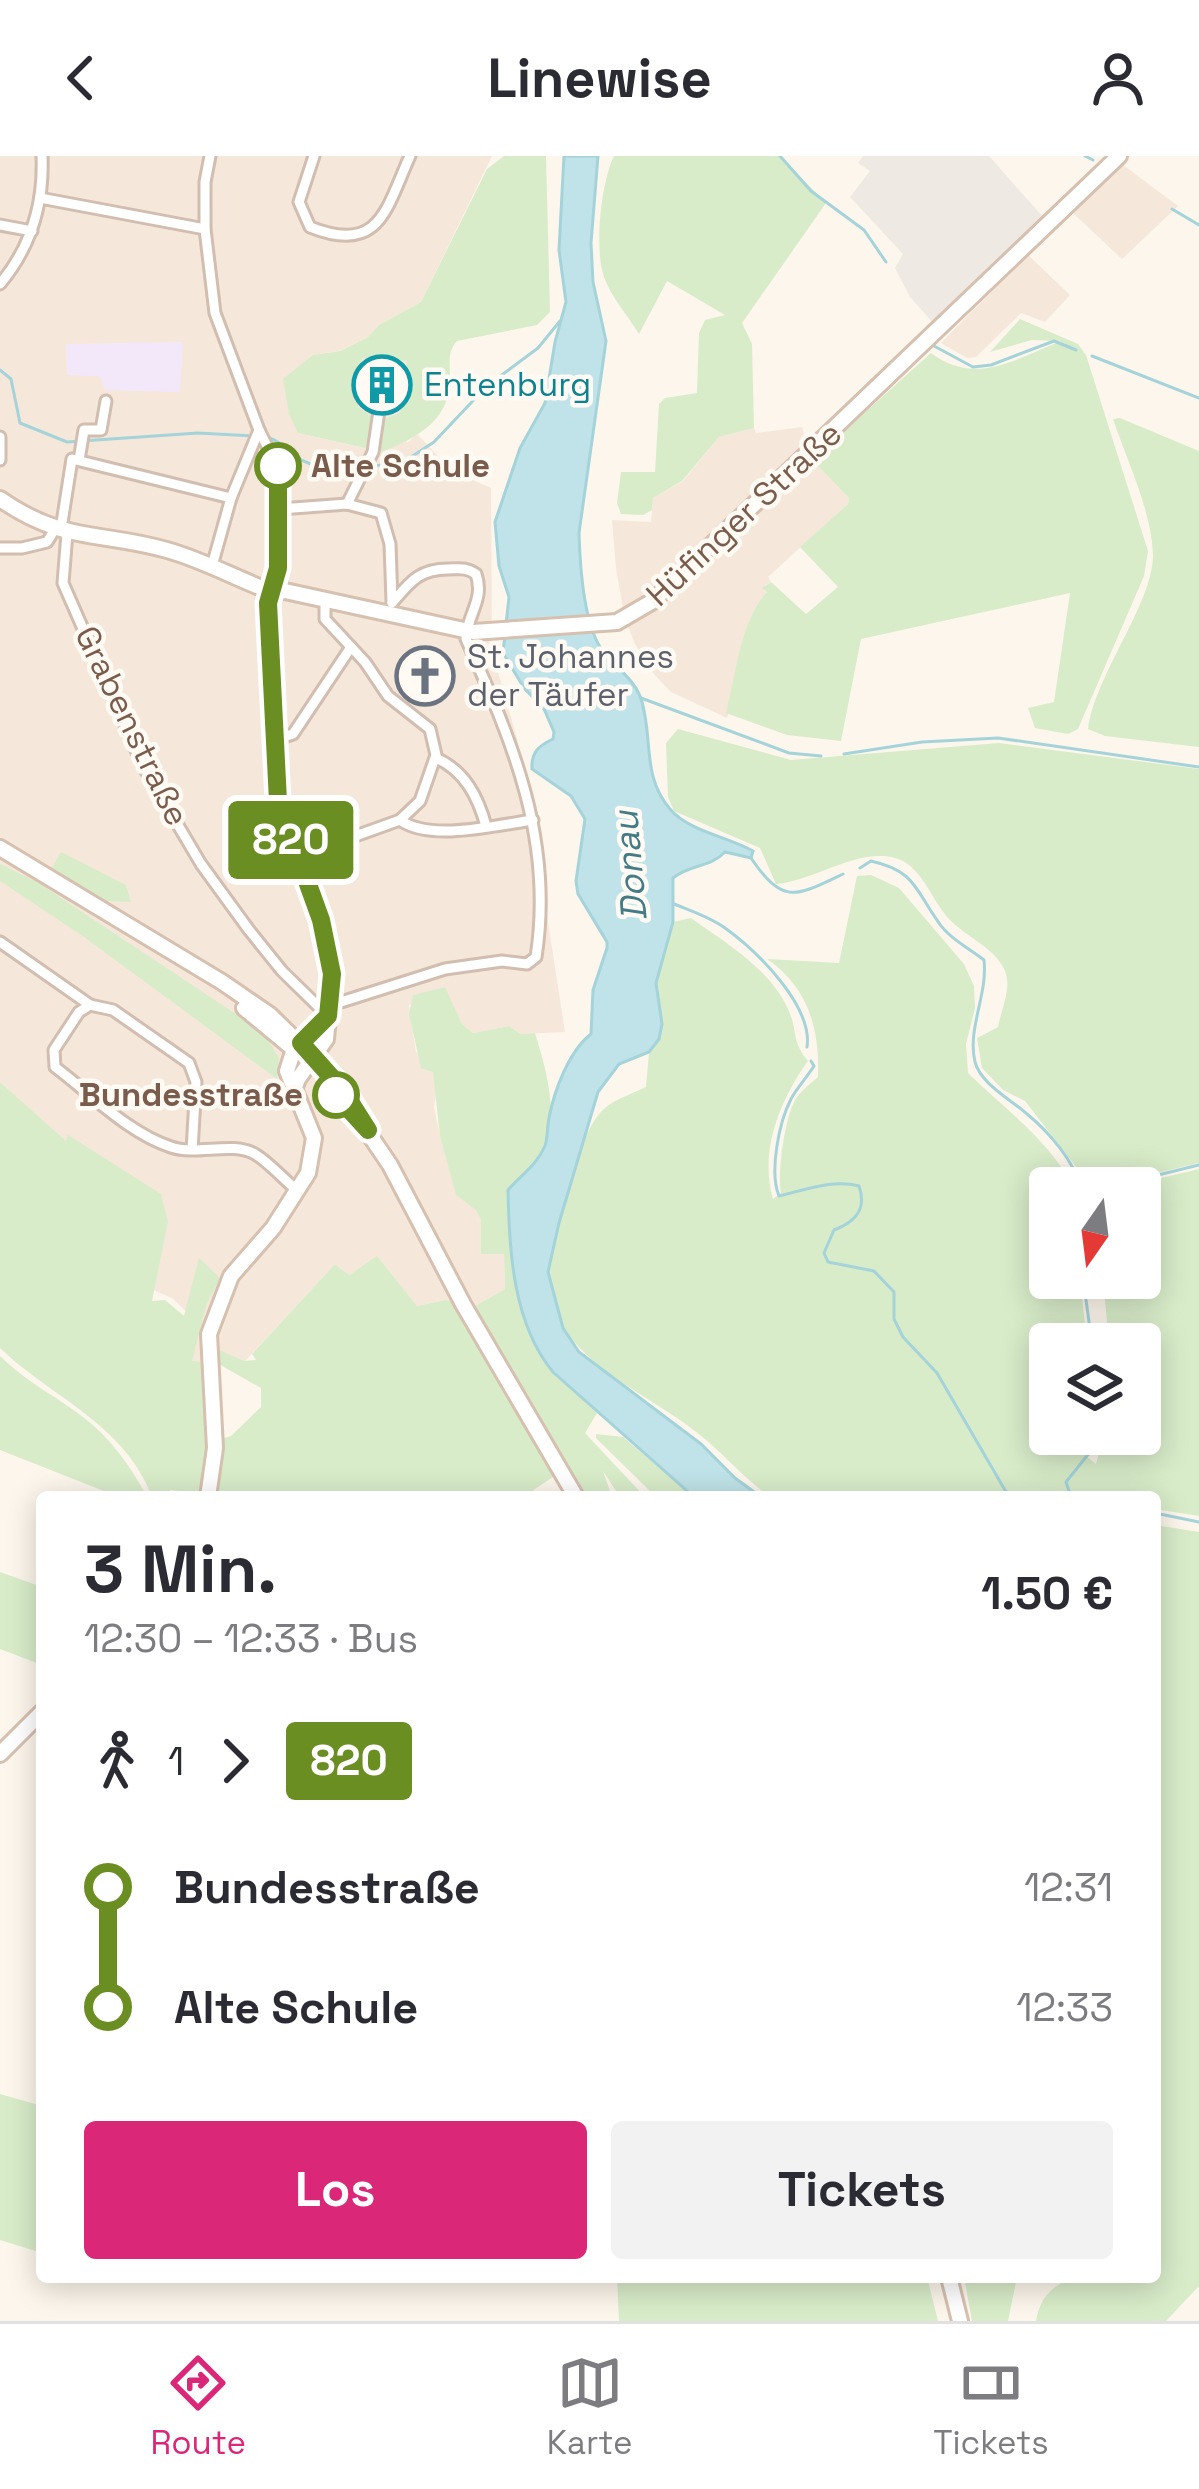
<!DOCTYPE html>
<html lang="de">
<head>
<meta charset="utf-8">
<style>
  body { margin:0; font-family:"Space Grotesk",sans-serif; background:#f2f2f3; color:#2b2b33; height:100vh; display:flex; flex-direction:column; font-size:45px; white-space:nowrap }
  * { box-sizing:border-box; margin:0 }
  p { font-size:39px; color:#7c7c81 }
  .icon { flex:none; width:66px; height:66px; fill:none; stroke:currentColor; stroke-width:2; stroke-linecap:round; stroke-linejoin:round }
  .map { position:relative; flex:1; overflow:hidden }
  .details { position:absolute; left:36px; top:1335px; width:1125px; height:792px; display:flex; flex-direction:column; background:#fff; border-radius:12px; box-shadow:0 6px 30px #0003 }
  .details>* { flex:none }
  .badge { padding:0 24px; border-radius:9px; font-size:42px; line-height:78px }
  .needle { width:78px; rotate:194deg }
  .tools { position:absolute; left:1029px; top:1011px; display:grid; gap:24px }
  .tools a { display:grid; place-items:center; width:132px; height:132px; border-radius:12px; background:#fff; box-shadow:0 6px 30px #0003; font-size:60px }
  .map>.badge { position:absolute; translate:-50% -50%; box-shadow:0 0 0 6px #fff }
  .legs { display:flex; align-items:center; gap:18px; height:132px; padding:0 48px; font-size:39px }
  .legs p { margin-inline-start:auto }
  .head { display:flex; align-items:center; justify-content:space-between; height:204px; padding:0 48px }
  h1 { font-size:66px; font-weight:700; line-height:90px }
  .cta { display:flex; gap:24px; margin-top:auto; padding:24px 48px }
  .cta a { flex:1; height:138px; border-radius:12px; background:#db2777; color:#fff; font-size:48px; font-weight:700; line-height:138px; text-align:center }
  .cta a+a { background:#f2f2f3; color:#2b2b33 }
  ul { padding:0 48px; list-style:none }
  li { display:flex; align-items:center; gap:42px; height:120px; font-size:45px }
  li i { display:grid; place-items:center; width:18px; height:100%; margin:0 15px; background:currentColor }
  li i::after { content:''; width:30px; height:30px; margin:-15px; border:9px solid; border-radius:50%; background:#fff }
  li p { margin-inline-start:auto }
  li:first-child i { background:linear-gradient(#0000 50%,currentColor 0) }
  li:last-child i { background:linear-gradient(currentColor 50%,#0000 0) }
  header { display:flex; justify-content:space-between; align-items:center; height:156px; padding:0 48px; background:#fff; font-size:54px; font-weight:700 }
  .tab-bar { display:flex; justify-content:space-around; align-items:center; height:168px; border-top:3px solid #e1e1e2; background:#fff; font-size:33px; color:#7c7c81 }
  .tab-bar a { display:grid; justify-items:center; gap:6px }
  .tab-bar .current { color:#db2777 }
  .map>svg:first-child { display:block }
</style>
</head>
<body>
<header><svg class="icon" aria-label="back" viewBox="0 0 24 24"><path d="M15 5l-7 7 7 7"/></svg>Linewise<svg class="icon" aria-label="person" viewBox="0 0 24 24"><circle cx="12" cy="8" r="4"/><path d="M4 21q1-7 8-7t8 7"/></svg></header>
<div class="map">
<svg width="1199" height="2165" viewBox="0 0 1199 2165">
  <rect width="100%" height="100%" fill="#fdf6ec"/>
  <g fill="#f5e8da">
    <polygon points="0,0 492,0 421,146 379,169 368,181 339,195 313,199 298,277 368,293 358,252 362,202 408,205 400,258 407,287 417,278 452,315 491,332 492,495 523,604 565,876 521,878 509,870 473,877 462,868 444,831 409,849 416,896 433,916 438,930 434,950 437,966 456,1038 477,1054 481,1064 481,1097 504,1098 505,1133 475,1150 445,1144 417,1150 377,1101 349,1119 335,1108 245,1205 192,1207 194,1163 172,1142 146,1131 156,1066 0,926"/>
    <polygon points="1123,9 1178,50 1122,103 1072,56"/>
    <polygon points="1028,99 1070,139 1045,166 1021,157 976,201 967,202 941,187"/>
    <polygon points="802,271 812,304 849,342 848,348 768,421 771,426 765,429 767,435 727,562 671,536 652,516 635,488 625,463 616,413 612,364 651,366 653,342 683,325 719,281 754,272 756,277"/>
  </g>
  <polygon fill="#efe9e4" points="863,0 989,0 1044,62 934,168 910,141 895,112 903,98 850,41 870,15 858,7"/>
  <polygon fill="#f3e8fa" points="183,186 180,236 105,234 100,220 67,219 66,188"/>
  <g fill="#d8ecc9">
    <path d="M504 0H546L550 156 537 169 457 185C447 196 450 207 450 222 451 266 412 285 375 298L381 264 400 257 407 205 362 202 358 251 375 263 369 293 298 277 289 258 283 223 313 199 340 195 368 181 379 169 421 146 487 13Z"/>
    <path d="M614 0H780L826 47 742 167 752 188 754 272 719 281 682 325 653 342 652 354 643 359 621 358 617 347 621 316H655L659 248 665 242 697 237 699 177 705 164 725 159 667 125 639 178C628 160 611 141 604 121 594 93 601 26 614 0Z"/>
    <path d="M1020 163 1078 188 1086 199 1148 395 1144 420 1078 573 1068 578 1035 572 1028 552 1054 546 1070 437 861 483 841 585 787 579 726 557C736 519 740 465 767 436L762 432 771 426 806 458 838 431 800 391 848 348 849 342 812 304 931 197C975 230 1014 204 1061 185L1032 184 990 196Z"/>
    <path d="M1120 262 1199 295V591L1105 580 1088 573C1095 519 1154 446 1153 398 1151 353 1127 305 1113 263Z"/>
    <path d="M678 573 791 604 999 587 1199 613V1007L1120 1026 1087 1025 1025 945 1003 934 982 912 977 882 998 871C1001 854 1012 832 1005 815 994 789 961 780 944 757 930 739 919 708 895 702 856 692 815 725 776 728L760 692 674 655 668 641 666 587Z"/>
    <polygon points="61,696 126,729 131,746 100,745 50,715"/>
    <polygon points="0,708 37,726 263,876 279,902 277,923 84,781 0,725"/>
    <path d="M871 719 899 732 964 808 974 830 975 852 966 888 968 917C1006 954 1049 984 1074 1032H1050V1122H1080L1087 1188H1050V1278H1090L1080 1295 1096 1308 1104 1278H1140V1188H1109L1104 1133 1099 1122H1140V1032H1119L1199 1013V1360L1155 1353V1341H770C740 1319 717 1290 687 1269 636 1231 544 1195 549 1115 550 1088 561 1060 569 1035 577 1010 584 970 605 952 615 943 634 937 646 931L649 896 659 883 656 827 673 766 691 762C726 787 770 813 788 853 798 874 791 885 808 905 780 944 759 995 773 1043L781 1037C777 1018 785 957 797 941 802 934 811 927 818 921 820 873 808 831 767 803L839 807 857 720Z"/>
    <path d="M445 831 462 868 473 877 509 870 521 878 535 877C552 932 567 989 513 1028L508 1055 512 1078 553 1216 597 1257 585 1277 645 1341H620L603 1315 612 1341H587L475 1150 505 1133 504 1098H481V1064L476 1054 456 1039 440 980 433 916 421 912 409 858 413 839Z"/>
    <path d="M0 926 66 985 68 979 161 1038 168 1066 152 1145 165 1144 184 1160 199 1102 220 1122 206 1150 192 1205 202 1206 207 1296 198 1341H179L180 1335 170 1334 168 1341H152C125 1268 52 1242 0 1192Z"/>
    <polygon points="377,1100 417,1150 445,1144 457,1146 556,1319 523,1341 212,1341 218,1284 231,1280 261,1251 261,1232 215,1206 215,1192 244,1205 256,1204 252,1198 335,1108 349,1119"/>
    <path d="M0 1200C29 1228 53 1238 83 1261 111 1282 131 1311 147 1341H119L0 1294Z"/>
    <polygon points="596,1278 623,1281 694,1341 656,1341 596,1282"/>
    <path d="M1155 1369 1199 1376V2130L1166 2165H1036C1046 2106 1109 2121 1155 2121Z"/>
    <polygon points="0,1416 42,1431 42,1509 0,1493"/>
    <polygon points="0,1938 42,1950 42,2097 0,2084"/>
    <polygon points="617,2121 927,2121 938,2165 619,2165"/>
    <polygon points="964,2121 1017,2121 1008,2165 972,2165"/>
  </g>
  <path fill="#bfe3e8" stroke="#a5d3da" stroke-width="3" d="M564 0H598L591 87 593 126 606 185 579 377C580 409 583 470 603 495 617 513 636 524 642 546 653 584 642 621 670 653 688 675 729 681 753 695L751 702 725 696C710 712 690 708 673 722V766L656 827 662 868 659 883 649 896 619 908 598 936 559 1067 548 1116 563 1172 579 1196 701 1288 735 1322 761 1341H694L553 1216C513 1168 509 1094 508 1034 522 1018 536 1010 545 990 548 981 547 972 549 962 554 935 569 895 591 878L593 834 607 792V786L578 738 576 725 585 663 571 640 532 613C531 597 538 590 553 583L554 576 544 553 524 532 503 497 509 441 499 410 495 366 520 292 545 247 555 186 566 146 559 94Z"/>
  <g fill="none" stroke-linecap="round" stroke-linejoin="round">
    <g stroke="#a5d3da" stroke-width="3">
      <polyline points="780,0 811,35 864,74 886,106"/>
      <polyline points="1085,0 1093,4"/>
      <polyline points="1172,53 1199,69"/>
      <polyline points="934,190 973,211 991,209 1054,185 1076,194"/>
      <polyline points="1092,200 1199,242"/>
      <polyline points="0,214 11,223 20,267 67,286 198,277 254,280"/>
      <path d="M263 281C279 282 285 294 298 302 316 313 337 314 358 314"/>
      <polyline points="367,312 408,303 434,286 487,230 538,192 560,165"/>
      <polyline points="641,542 789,597 821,600"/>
      <polyline points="844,598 922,586 998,582 1199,611"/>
      <path d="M751 702C783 749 795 741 843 718"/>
      <path d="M860 712 871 705C916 715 915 734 939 767 949 782 970 793 984 804 988 839 967 872 975 906 981 928 1010 943 1027 958 1049 976 1074 1005 1081 1032"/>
      <path d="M674 748C691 755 710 761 725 772 757 795 813 850 807 891"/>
      <path d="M811 905 814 910C807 921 797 932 791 943 779 966 769 1016 779 1040 805 1034 833 1023 859 1030 867 1053 856 1066 834 1074L824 1097 828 1106 874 1115 894 1136V1163L903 1181 937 1217 1009 1341"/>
      <polyline points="1085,1029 1101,1032"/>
      <polyline points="1105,1032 1199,1009"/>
      <polyline points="1083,1122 1092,1188"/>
      <polyline points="1071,1341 1066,1326 1090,1296 1095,1278"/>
      <polyline points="1155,1357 1199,1366"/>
    </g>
    <defs>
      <g id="street">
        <polyline points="210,0 205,26 205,73 215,157 259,274 277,310 278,412 272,436"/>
        <path d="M314 0 299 46 310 71C380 99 386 53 410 0"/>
        <polyline points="40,42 205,73"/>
        <polyline points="0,69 32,75"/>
        <path d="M0 128C31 91 44 48 42 0"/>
        <polyline points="0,281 0,304"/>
        <polyline points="79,304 84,274 101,274 106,245"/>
        <polyline points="347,348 373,296 380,248"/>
        <polyline points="280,353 347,348 381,357 390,388 392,446"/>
        <polyline points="61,373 72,303 231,342"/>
        <polyline points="67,377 63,427 143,610 201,708 249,774 282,815 328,860"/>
        <polyline points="0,392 22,392 47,386 55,373"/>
        <polyline points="212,410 231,342 259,274"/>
        <polyline points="274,584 293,578 351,491"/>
        <path d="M436 602C465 615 478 641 486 670"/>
        <path d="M400 664C430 686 497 669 533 664"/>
        <polyline points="297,701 400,664 420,645 436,599 430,573 388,540 365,506 325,463 325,445"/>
        <polyline points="0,786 90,849"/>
        <path d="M332 845 341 846 445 813 502 805 527 808 536 801C554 685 513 586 466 483 467 458 485 444 476 418 466 411 460 413 448 413 419 413 410 426 392 447"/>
        <path d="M192 994 196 926 189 907 113 854 90 849 79 856 54 894 55 911C91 938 128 977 171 991 197 1000 231 985 255 998 270 1007 284 1024 298 1035"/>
      </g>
      <g id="secondary">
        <path d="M0 343C63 387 100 375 167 394 203 404 237 423 272 436L285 435 473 476 617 466 653 445 1119 0"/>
        <polyline points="272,436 268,447 278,645 321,764 332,818 326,883 298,923 293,936"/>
        <polyline points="0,692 222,826 270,859 325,913 390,1009 463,1148 576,1341"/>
        <polyline points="244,852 296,895"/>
        <polyline points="208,1341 215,1292 209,1178 231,1120 273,1072 308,1017 314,982 287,915 293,896 328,860"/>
        <polyline points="0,1598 42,1556"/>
        <polyline points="949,2121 960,2165"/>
      </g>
    </defs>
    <use href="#street" stroke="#d1beb0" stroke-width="15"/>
    <use href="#secondary" stroke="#d6c0b0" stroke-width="20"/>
    <use href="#street" stroke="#fff" stroke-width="9"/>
    <use href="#secondary" stroke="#fff" stroke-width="14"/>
  </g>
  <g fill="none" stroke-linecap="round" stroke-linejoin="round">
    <defs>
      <polyline id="line-1" points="278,310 278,412 268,447 278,645 321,764 332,818 328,860 301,887 342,933 368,974 336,939"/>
    </defs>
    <use href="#line-1" stroke="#fff" stroke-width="27"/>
    <use href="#line-1" stroke="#6b8e23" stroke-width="18"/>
  </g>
  <defs>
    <symbol id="building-ring" viewBox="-11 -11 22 22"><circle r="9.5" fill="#fffaf3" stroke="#0f9aa8" stroke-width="1.5"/><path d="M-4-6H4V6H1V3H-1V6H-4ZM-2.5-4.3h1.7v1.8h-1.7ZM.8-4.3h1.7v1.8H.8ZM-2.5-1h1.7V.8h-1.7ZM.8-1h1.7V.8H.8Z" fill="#0f9aa8"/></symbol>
    <symbol id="church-ring" viewBox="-11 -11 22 22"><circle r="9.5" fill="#fffaf3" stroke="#6b7280" stroke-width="1.5"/><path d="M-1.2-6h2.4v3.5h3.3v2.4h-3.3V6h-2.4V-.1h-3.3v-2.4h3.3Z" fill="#6b7280"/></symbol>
  </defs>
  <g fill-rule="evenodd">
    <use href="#building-ring" x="349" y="196" width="66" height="66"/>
    <use href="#church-ring" x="392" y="487" width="66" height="66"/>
  </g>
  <g fill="#fff" stroke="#6b8e23" stroke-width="6">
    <circle cx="278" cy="310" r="21"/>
    <circle cx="336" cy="939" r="21"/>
  </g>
  <g text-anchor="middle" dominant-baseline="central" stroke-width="9" stroke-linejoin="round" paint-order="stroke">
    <g font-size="33" fill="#0d838f" stroke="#fffaf3" text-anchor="start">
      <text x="424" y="229">Entenburg</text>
    </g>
    <g font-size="33" font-weight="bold" fill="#7a5c4d" stroke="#fffaf3" text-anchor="start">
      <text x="311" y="310">Alte Schule</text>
      <text x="303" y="939" text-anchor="end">Bundesstraße</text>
    </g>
    <g font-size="33" fill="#7a5c4d" stroke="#fffaf3">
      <text transform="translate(744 358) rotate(-43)">Hüfinger Straße</text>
      <text transform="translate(132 570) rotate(64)">Grabenstraße</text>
    </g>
    <g font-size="33" fill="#5b616d" stroke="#fffaf3" text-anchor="start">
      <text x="467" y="501">St. Johannes<tspan x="467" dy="38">der Täufer</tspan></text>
    </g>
    <g font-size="36" font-style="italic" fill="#437c86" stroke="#fffaf3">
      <text transform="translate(630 710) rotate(-95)">Donau</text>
    </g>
  </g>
</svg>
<div class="tools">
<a><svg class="needle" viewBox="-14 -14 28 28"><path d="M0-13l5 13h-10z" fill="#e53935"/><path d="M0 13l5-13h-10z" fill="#7c7c81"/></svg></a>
<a><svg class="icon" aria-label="layers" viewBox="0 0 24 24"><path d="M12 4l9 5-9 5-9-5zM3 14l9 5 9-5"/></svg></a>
</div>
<b class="badge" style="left:291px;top:684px;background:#6b8e23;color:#fff">820</b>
<section class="details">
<div class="head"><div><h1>3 Min.</h1><p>12:30 – 12:33 · Bus</p></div><b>1.50 €</b></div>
<div class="legs"><svg class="icon" aria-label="walk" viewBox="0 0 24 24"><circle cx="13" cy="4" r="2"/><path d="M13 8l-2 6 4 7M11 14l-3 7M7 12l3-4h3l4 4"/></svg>1<svg class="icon" aria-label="forward" viewBox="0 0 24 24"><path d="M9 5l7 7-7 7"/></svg><b class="badge" style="background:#6b8e23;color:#fff">820</b></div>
<ul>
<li><i style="color:#6b8e23"></i><b>Bundesstraße</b><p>12:31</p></li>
<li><i style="color:#6b8e23"></i><b>Alte Schule</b><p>12:33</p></li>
</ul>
<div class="cta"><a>Los</a><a>Tickets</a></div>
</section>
</div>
<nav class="tab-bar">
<a class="current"><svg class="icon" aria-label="directions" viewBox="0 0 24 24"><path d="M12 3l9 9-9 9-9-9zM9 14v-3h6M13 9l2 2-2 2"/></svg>Route</a>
<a><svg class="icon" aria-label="map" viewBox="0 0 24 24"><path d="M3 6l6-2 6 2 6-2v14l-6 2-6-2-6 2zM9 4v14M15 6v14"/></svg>Karte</a>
<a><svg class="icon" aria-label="tickets" viewBox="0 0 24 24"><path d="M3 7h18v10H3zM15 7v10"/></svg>Tickets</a>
</nav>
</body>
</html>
